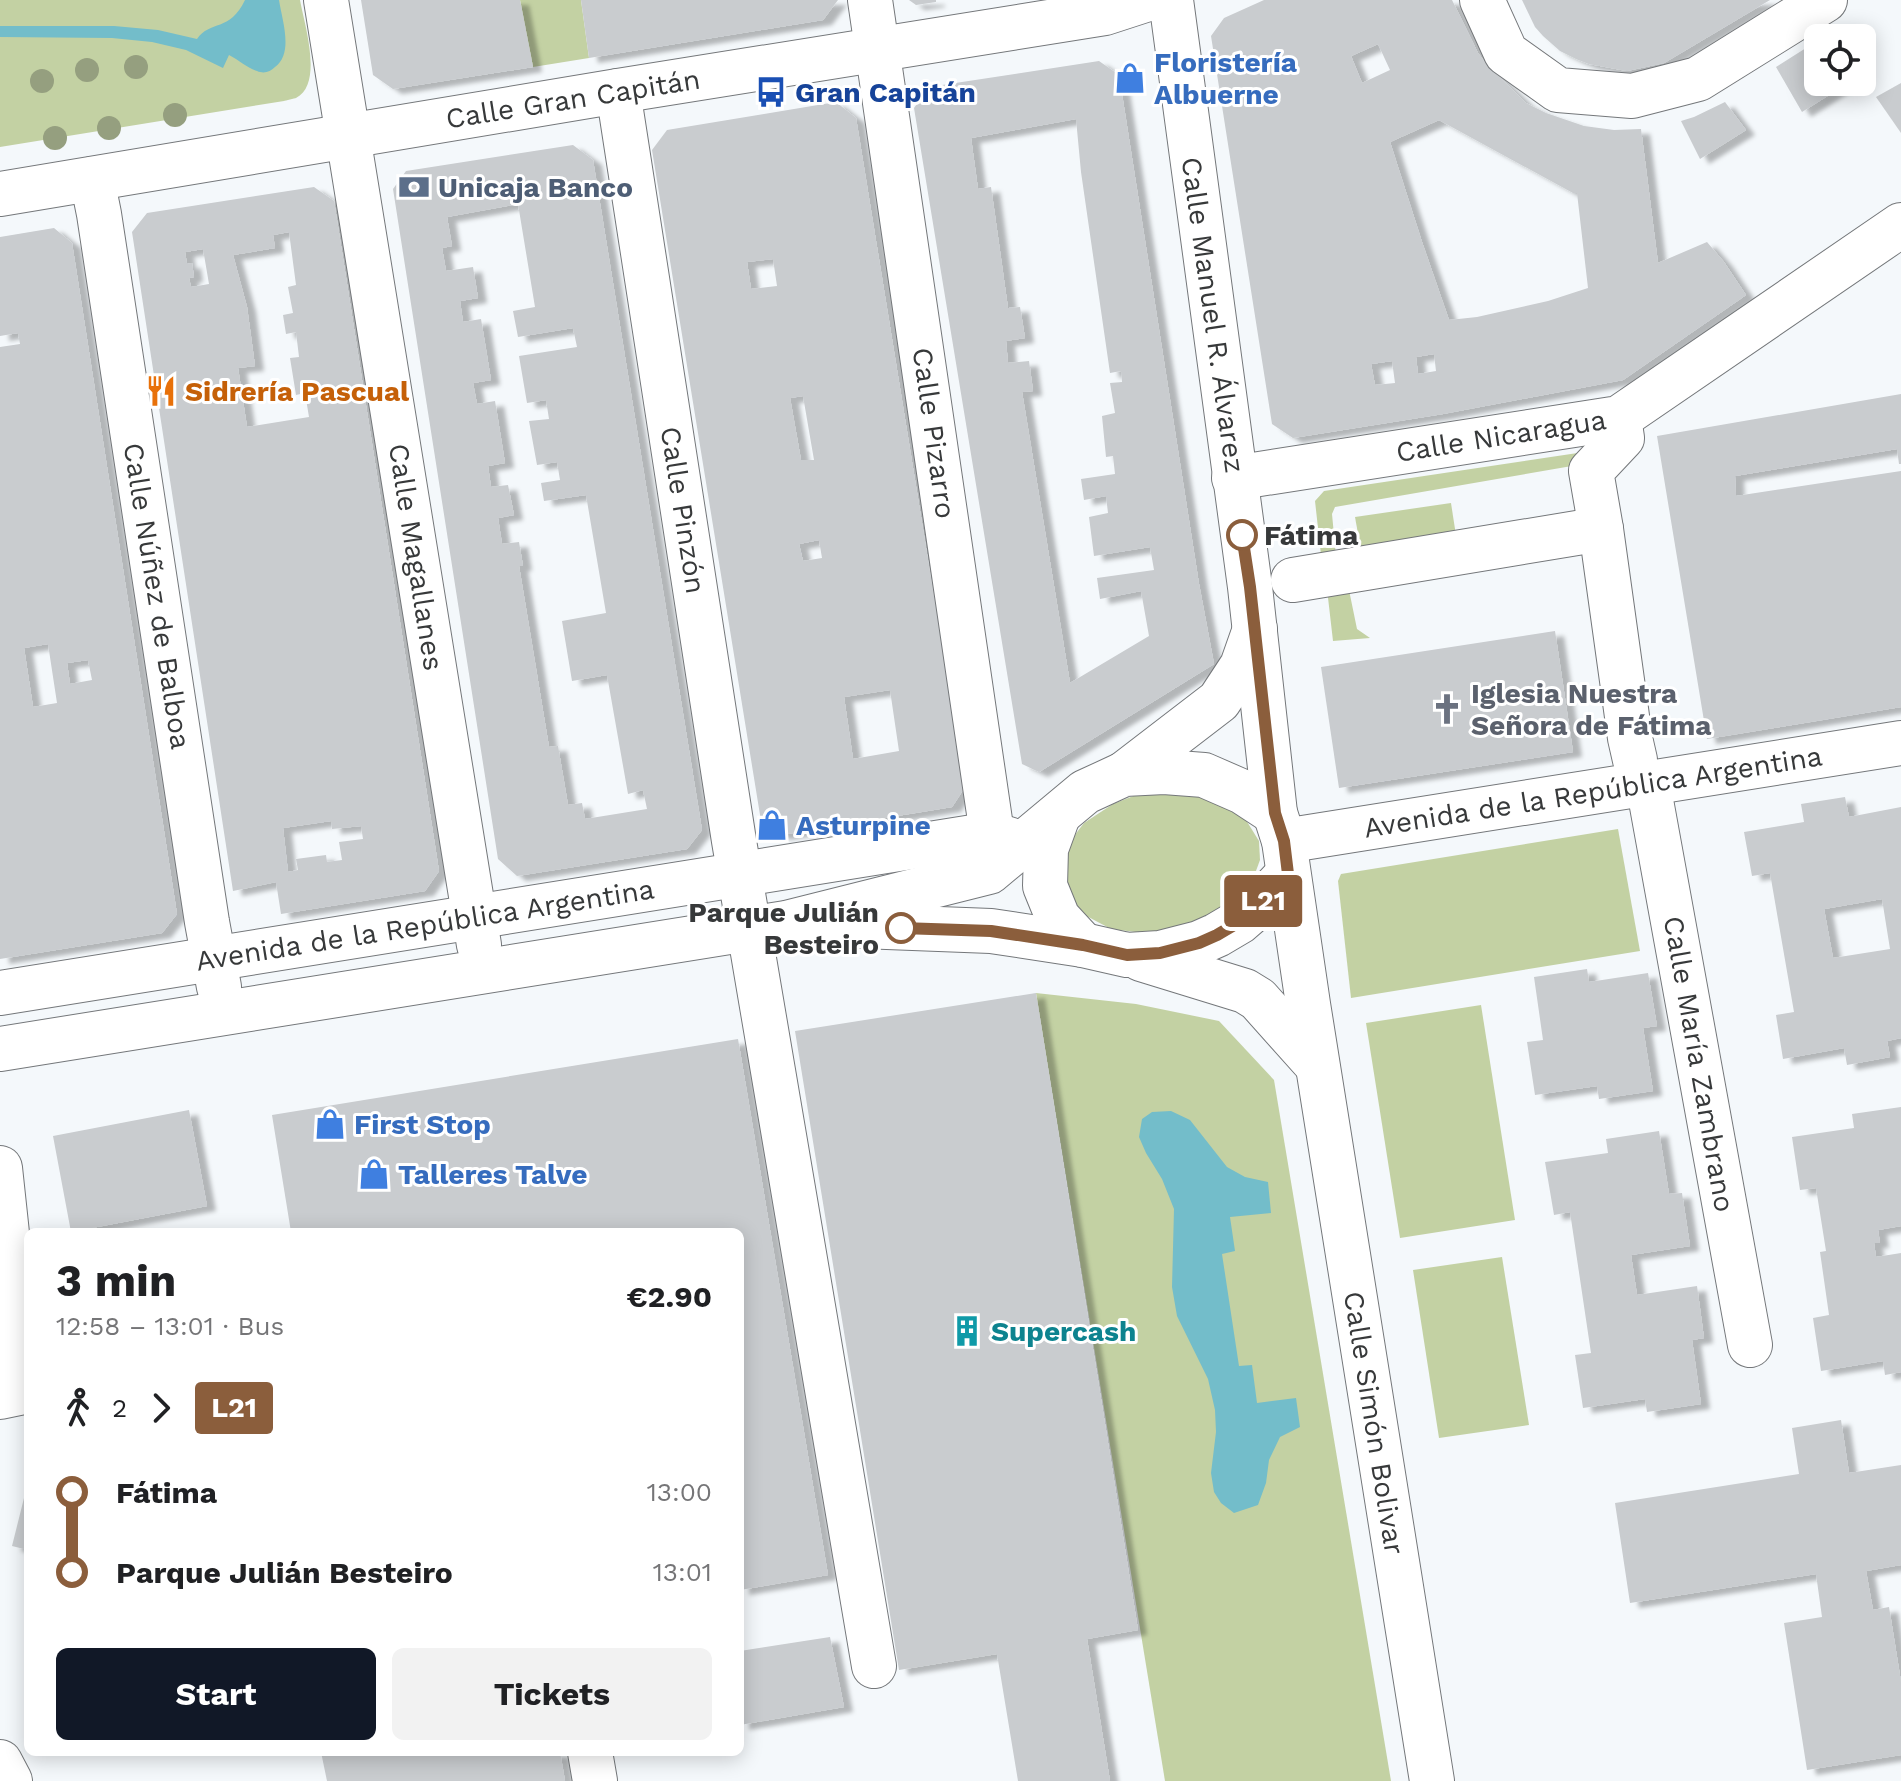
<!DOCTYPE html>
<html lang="en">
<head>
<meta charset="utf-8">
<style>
  body { margin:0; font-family:"Work Sans",sans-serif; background:#f2f2f2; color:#202124; height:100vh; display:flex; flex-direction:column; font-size:30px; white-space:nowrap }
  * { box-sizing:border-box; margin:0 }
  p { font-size:26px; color:#757577 }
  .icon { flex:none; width:44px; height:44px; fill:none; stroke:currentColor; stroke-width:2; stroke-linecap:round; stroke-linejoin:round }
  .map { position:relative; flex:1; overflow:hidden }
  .sheet { position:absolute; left:24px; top:1228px; width:720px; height:528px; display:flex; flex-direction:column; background:#fff; border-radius:12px; box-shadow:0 4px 20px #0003 }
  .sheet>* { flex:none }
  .badge { padding:0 16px; border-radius:6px; font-size:28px; line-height:52px }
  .fabs { position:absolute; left:1804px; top:24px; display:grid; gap:16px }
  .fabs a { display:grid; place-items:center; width:72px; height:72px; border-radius:12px; background:#fff; box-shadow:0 4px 20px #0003; font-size:40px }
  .map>.badge { position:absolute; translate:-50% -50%; box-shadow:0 0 0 4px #fff }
  .legs { display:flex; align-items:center; gap:12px; height:88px; padding:0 32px; font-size:26px }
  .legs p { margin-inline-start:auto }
  .head { display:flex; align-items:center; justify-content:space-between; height:136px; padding:0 32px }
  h1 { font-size:44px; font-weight:700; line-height:60px }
  .cta { display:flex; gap:16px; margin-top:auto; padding:16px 32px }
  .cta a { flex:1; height:92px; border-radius:12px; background:#111827; color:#fff; font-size:32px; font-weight:700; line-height:92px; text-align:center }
  .cta a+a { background:#f2f2f2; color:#202124 }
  ul { padding:0 32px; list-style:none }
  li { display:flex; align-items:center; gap:28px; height:80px; font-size:30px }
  li i { display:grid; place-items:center; width:12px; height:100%; margin:0 10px; background:currentColor }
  li i::after { content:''; width:20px; height:20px; margin:-10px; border:6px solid; border-radius:50%; background:#fff }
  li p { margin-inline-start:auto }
  li:first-child i { background:linear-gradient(#0000 50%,currentColor 0) }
  li:last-child i { background:linear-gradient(currentColor 50%,#0000 0) }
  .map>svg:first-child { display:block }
</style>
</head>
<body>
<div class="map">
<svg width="1901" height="1781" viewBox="0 0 1901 1781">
  <defs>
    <filter id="shadow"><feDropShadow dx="9" dy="5" stdDeviation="2" flood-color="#0004"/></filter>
  </defs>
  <rect width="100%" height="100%" fill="#f4f8fb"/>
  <g fill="#c3d1a3">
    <path d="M0 0H300C304 23 324 84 296 98 295 98 285 101 284 101L0 147Z"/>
    <polygon points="520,0 581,0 589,58 533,67"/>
    <polygon points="1611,448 1595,462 1335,507 1332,514 1336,556 1322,564 1315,501 1324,491"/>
    <polygon points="1451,503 1457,542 1362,556 1355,517"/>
    <polygon points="1327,589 1349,590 1357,629 1370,638 1333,641"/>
    <polygon points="1180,789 1241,812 1259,841 1260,860 1253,879 1231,906 1177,930 1144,933 1111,929 1079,912 1061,881 1064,849 1084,823 1113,804 1146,791"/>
    <polygon points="1618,829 1640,951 1351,998 1338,881 1341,874"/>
    <polygon points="1036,993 1136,1004 1219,1021 1274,1080 1391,1781 1165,1781"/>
    <polygon points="1481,1005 1515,1220 1400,1238 1366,1023"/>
    <polygon points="1502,1257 1529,1425 1439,1438 1413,1270"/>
  </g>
  <g fill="#73bdca">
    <path d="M245 0H279C282 20 294 53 275 67 270 72 264 74 257 71 247 68 239 60 229 55L223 68 186 50 152 42 112 38 0 37V26H114L158 30 197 39C210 20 230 32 245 0Z"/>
    <polygon points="1171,1111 1190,1120 1227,1167 1245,1177 1268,1182 1271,1213 1230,1217 1235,1251 1222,1254 1239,1366 1252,1365 1257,1403 1296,1398 1300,1427 1280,1437 1269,1460 1266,1483 1258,1505 1234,1513 1221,1503 1214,1492 1211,1473 1216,1432 1215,1410 1208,1379 1177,1316 1172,1287 1174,1209 1162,1179 1146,1153 1139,1137 1142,1119 1152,1112"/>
  </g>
  <g fill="#c9cccf" fill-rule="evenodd" filter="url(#shadow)">
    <polygon points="361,0 520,0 533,67 393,89 373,75"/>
    <polygon points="581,0 838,0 823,20 589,58"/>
    <polygon points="909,0 936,0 936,2 916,5"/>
    <path d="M1264 0H1452L1478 53 1487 65 1526 103 1546 113 1584 126 1614 130 1641 129 1658 263 1707 242 1724 262 1746 295 1623 380 1443 414 1293 438 1272 424 1211 36 1224 18ZM1378 44 1390 70 1362 83 1351 56ZM1439 120 1573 193H1577L1588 288 1548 301 1477 317 1449 320 1422 242 1390 142ZM1434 354 1436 371 1418 374 1416 357ZM1392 361 1395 383 1375 385 1371 364Z"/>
    <polygon points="1522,0 1770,0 1664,63 1627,71 1589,64 1576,59 1560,51 1543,36 1535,27"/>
    <polygon points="1817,41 1818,82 1843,82 1845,85 1802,112 1776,67"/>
    <path d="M1099 61 1119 75 1199 584 1214 664 1039 772 1022 764 914 108 929 87ZM1076 119 1081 172 1110 373 1121 371 1122 382 1110 383 1115 413 1102 416 1106 457 1113 456 1115 474 1081 479 1084 500 1106 496 1108 513 1089 517 1094 556 1150 547 1154 570 1097 578 1100 599 1141 591 1149 636 1070 683 1022 392 1033 391 1029 361 1008 363 1006 341 1025 338 1020 307 1008 308 991 187 978 189 971 138Z"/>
    <polygon points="1901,83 1901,133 1876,97"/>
    <path d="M836 102 856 118 965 787 952 807 781 835 761 821 652 150 667 130ZM773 259 777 286 751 289 747 262ZM803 396 814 460H801L790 398ZM819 540 822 558 803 561 799 544ZM890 690 899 751 853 759 844 697Z"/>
    <polygon points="1725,102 1746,130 1700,159 1681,121 1694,117"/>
    <path d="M573 145 593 160 702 830 687 849 517 876 498 859 393 189 406 171ZM518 204 535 307 513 311 518 337 573 328 577 347 519 356 527 403 546 400 549 419 529 421 537 465 557 462 560 480 541 483 544 501 586 495 606 613 562 621 572 681 607 675 628 794 643 790 647 809 585 819 582 803 568 805 558 746 549 747 519 566H523L519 542 502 544 498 518 514 515 508 485 491 487 488 466 505 463 495 401 477 404 473 383 491 380 481 319 463 322 460 301 478 298 473 267 446 271 442 248 452 246 447 217Z"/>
    <path d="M314 187 334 201 439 871 425 891 281 914 276 882 233 891 132 232 147 213ZM289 232 296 285 288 287 293 313 283 315 286 334 296 332 299 357 290 358 296 395 305 393 309 417 247 427 238 368 255 366 247 307 233 255 275 248 273 235ZM203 249 209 284 191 287 189 278 194 277 192 263 187 264 185 252ZM331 821 332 829 361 826 363 839 339 842 342 860 327 862 326 855 296 859 298 870 288 872 283 828Z"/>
    <path d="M54 228 72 243 177 914 162 933 0 959V347L20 344 18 333 0 336V237ZM48 644 57 703 33 707 24 648ZM88 660 92 680 70 684 67 663Z"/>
    <polygon points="1901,394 1901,464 1899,464 1897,449 1735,476 1736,496 1901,471 1901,707 1707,739 1657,436"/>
    <polygon points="1555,631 1573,752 1339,788 1321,667"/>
    <path d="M1845 797 1849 817 1901 807V1038L1887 1041 1890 1057 1847 1065 1844 1048 1783 1059 1776 1015 1794 1012 1770 873 1752 876 1744 832 1804 822 1801 804ZM1882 899 1890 949 1833 958 1824 909Z"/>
    <polygon points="1587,969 1589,982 1648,973 1657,1026 1643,1028 1653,1091 1599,1099 1597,1086 1535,1095 1527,1042 1543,1040 1534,977"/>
    <polygon points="1036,993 1138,1630 1087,1639 1110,1781 1018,1781 997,1654 899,1670 795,1031"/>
    <polygon points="738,1039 828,1575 740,1590 740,1232 291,1232 272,1115"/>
    <polygon points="1901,1107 1901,1226 1878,1230 1880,1243 1874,1243 1876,1257 1901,1253 1901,1372 1885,1375 1883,1361 1821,1371 1813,1318 1829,1315 1820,1252 1826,1251 1816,1188 1800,1190 1792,1137 1854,1128 1852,1114"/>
    <polygon points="189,1110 207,1206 71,1232 53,1136"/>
    <polygon points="1659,1131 1669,1194 1682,1193 1690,1246 1631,1255 1637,1295 1697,1286 1704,1338 1692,1340 1701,1404 1647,1412 1645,1399 1583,1408 1575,1355 1591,1353 1570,1212 1554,1215 1545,1162 1608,1153 1606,1139"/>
    <polygon points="1841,1420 1849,1473 1901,1465 1901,1565 1866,1571 1873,1610 1889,1607 1901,1682 1901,1755 1807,1770 1784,1623 1822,1617 1816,1574 1630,1603 1615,1503 1799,1474 1792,1428"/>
    <polygon points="27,1486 28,1486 28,1550 12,1546"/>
    <polygon points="830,1637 844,1707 740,1725 740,1651"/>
    <polygon points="321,1752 560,1752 565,1781 327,1781"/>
  </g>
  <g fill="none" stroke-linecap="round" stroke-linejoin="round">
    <defs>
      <g id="minor">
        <polyline points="326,0 479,945"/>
        <polyline points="870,0 992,834"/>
        <polyline points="1171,0 1250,587 1275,813 1284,841 1308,1004 1432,1781"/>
        <polyline points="1482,0 1506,53 1558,90 1632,96 1698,79 1825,0"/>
        <polyline points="618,91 734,841 874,1666"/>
        <polyline points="92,179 99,214 207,922 219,987"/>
        <polyline points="0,194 618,91 1105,13 1145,0"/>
        <polyline points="1619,418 1622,438 1591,471 1601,529 1630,738 1635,760"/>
        <polyline points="1234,478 1619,418 1901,225"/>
        <polyline points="1293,580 1601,529"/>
        <polyline points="1124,774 1219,701 1242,666 1255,629"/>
        <polyline points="1648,784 1750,1345"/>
        <polyline points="1058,816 1046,849 1045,886 1058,918 1083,945"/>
        <polyline points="1284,841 1901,743"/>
        <polyline points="835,925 991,931 1083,945 1127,955 1160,953 1199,943 1217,935 1239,922 1261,903 1288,874"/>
        <polyline points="1141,959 1245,991 1258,999 1317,1065"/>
        <polyline points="0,993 992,834 1024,844"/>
        <polyline points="0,1049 786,923 989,872 1085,792 1124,774 1164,772 1204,775 1243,792 1275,813"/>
        <polyline points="0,1168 24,1392 0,1397"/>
        <polyline points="590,1752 595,1781"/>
        <polyline points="0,1762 10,1781"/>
      </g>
    </defs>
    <use href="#minor" stroke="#74777a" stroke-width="46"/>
    <use href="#minor" stroke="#fff" stroke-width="44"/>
  </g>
  <g fill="#959f7f">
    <circle cx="136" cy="67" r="12"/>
    <circle cx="87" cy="70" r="12"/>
    <circle cx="42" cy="81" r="12"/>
    <circle cx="175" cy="115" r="12"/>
    <circle cx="109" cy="128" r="12"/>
    <circle cx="55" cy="138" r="12"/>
  </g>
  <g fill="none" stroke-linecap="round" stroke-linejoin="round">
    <defs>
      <polyline id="line-1" points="901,928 991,931 1083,945 1127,955 1160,953 1199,943 1217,935 1239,922 1261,903 1288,874 1284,841 1275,813 1250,587 1242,535"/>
    </defs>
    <use href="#line-1" stroke="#fff" stroke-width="18"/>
    <use href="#line-1" stroke="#8b5e3c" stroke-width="12"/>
  </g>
  <defs>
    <symbol id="shop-bare" viewBox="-9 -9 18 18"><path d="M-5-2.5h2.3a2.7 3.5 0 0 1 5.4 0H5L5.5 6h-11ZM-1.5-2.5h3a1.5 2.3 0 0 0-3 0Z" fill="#3f7fe0" stroke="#fff" stroke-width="2.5" paint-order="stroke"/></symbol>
    <symbol id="bus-bare" viewBox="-9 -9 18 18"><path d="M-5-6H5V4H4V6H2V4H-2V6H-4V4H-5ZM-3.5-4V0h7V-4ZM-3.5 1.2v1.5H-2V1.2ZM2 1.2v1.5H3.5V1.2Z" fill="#1a4fb4" stroke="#fff" stroke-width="2.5" paint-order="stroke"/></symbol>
    <symbol id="bank-bare" viewBox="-9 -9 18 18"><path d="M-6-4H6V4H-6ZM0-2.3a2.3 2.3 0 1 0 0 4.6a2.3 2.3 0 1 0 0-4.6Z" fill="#5c6f8a" stroke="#fff" stroke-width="2.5" paint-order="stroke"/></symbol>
    <symbol id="restaurant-bare" viewBox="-9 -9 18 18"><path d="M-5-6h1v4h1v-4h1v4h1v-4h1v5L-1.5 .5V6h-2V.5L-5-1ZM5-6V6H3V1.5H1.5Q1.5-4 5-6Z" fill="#e8710a" stroke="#fff" stroke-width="2.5" paint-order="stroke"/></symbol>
    <symbol id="church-bare" viewBox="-9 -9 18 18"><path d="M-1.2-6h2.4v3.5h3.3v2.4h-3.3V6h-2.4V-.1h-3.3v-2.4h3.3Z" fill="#6b7280" stroke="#fff" stroke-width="2.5" paint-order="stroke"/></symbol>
    <symbol id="building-bare" viewBox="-9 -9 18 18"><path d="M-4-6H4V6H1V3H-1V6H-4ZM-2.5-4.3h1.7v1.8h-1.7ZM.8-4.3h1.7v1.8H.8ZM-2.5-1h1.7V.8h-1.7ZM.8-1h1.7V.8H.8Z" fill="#0f9aa8" stroke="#fff" stroke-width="2.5" paint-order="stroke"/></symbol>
  </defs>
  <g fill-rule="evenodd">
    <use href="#shop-bare" x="1108" y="56" width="44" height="44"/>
    <use href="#bus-bare" x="749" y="70" width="44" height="44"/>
    <use href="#bank-bare" x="392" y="165" width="44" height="44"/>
    <use href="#restaurant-bare" x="139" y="369" width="44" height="44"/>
    <use href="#church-bare" x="1425" y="687" width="44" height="44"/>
    <use href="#shop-bare" x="750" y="803" width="44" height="44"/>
    <use href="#shop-bare" x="308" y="1102" width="44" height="44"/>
    <use href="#shop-bare" x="352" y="1152" width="44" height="44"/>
    <use href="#building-bare" x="945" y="1309" width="44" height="44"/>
  </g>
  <g fill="#fff" stroke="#8b5e3c" stroke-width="4">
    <circle cx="1242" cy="535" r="14"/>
    <circle cx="901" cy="928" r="14"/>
  </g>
  <g text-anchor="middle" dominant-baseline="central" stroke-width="6" stroke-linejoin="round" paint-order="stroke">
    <g font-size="28" font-weight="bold" fill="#366cbe" stroke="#fff" text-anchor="start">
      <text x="1154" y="62">Floristería<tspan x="1154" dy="32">Albuerne</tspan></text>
      <text x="796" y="825">Asturpine</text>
      <text x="354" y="1124">First Stop</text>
      <text x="398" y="1174">Talleres Talve</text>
    </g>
    <g font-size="28" font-weight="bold" fill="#164399" stroke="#fff" text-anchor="start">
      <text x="795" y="92">Gran Capitán</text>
    </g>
    <g font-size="28" fill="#37393a" stroke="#fff">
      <text transform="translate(573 99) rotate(-9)">Calle Gran Capitán</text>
      <text transform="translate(1213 315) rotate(82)">Calle Manuel R. Álvarez</text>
      <text transform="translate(934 433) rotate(82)">Calle Pizarro</text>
      <text transform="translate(1501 436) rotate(-9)">Calle Nicaragua</text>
      <text transform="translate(683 510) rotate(81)">Calle Pinzón</text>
      <text transform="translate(416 557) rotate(81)">Calle Magallanes</text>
      <text transform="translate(157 596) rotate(81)">Calle Núñez de Balboa</text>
      <text transform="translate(1593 792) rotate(-9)">Avenida de la República Argentina</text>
      <text transform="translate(425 925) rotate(-9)">Avenida de la República Argentina</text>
      <text transform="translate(1699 1064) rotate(80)">Calle María Zambrano</text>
      <text transform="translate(1374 1423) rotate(81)">Calle Simón Bolivar</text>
    </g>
    <g font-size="28" font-weight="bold" fill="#4e5e75" stroke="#fff" text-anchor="start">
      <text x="438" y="187">Unicaja Banco</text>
    </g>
    <g font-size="28" font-weight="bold" fill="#c56008" stroke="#fff" text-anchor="start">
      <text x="185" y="391">Sidrería Pascual</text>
    </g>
    <g font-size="28" font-weight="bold" fill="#37393a" stroke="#fff" text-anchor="start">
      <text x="1264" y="535">Fátima</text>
      <text x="879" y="912" text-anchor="end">Parque Julián<tspan x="879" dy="32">Besteiro</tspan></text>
    </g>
    <g font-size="28" font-weight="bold" fill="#5b616d" stroke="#fff" text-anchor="start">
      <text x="1471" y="693">Iglesia Nuestra<tspan x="1471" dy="32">Señora de Fátima</tspan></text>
    </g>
    <g font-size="28" font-weight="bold" fill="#0d838f" stroke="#fff" text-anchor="start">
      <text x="991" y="1331">Supercash</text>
    </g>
  </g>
</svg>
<div class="fabs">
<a><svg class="icon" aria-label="locate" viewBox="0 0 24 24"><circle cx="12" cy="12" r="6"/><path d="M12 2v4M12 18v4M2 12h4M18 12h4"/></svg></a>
</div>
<b class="badge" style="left:1263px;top:901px;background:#8b5e3c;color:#fff">L21</b>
<section class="sheet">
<div class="head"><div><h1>3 min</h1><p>12:58 – 13:01 · Bus</p></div><b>€2.90</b></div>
<div class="legs"><svg class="icon" aria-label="walk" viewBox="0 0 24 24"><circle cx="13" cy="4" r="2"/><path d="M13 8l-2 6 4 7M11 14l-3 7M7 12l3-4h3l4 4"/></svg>2<svg class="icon" aria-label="forward" viewBox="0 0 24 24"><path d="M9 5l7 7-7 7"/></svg><b class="badge" style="background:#8b5e3c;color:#fff">L21</b></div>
<ul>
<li><i style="color:#8b5e3c"></i><b>Fátima</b><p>13:00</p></li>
<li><i style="color:#8b5e3c"></i><b>Parque Julián Besteiro</b><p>13:01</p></li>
</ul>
<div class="cta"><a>Start</a><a>Tickets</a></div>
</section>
</div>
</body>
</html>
